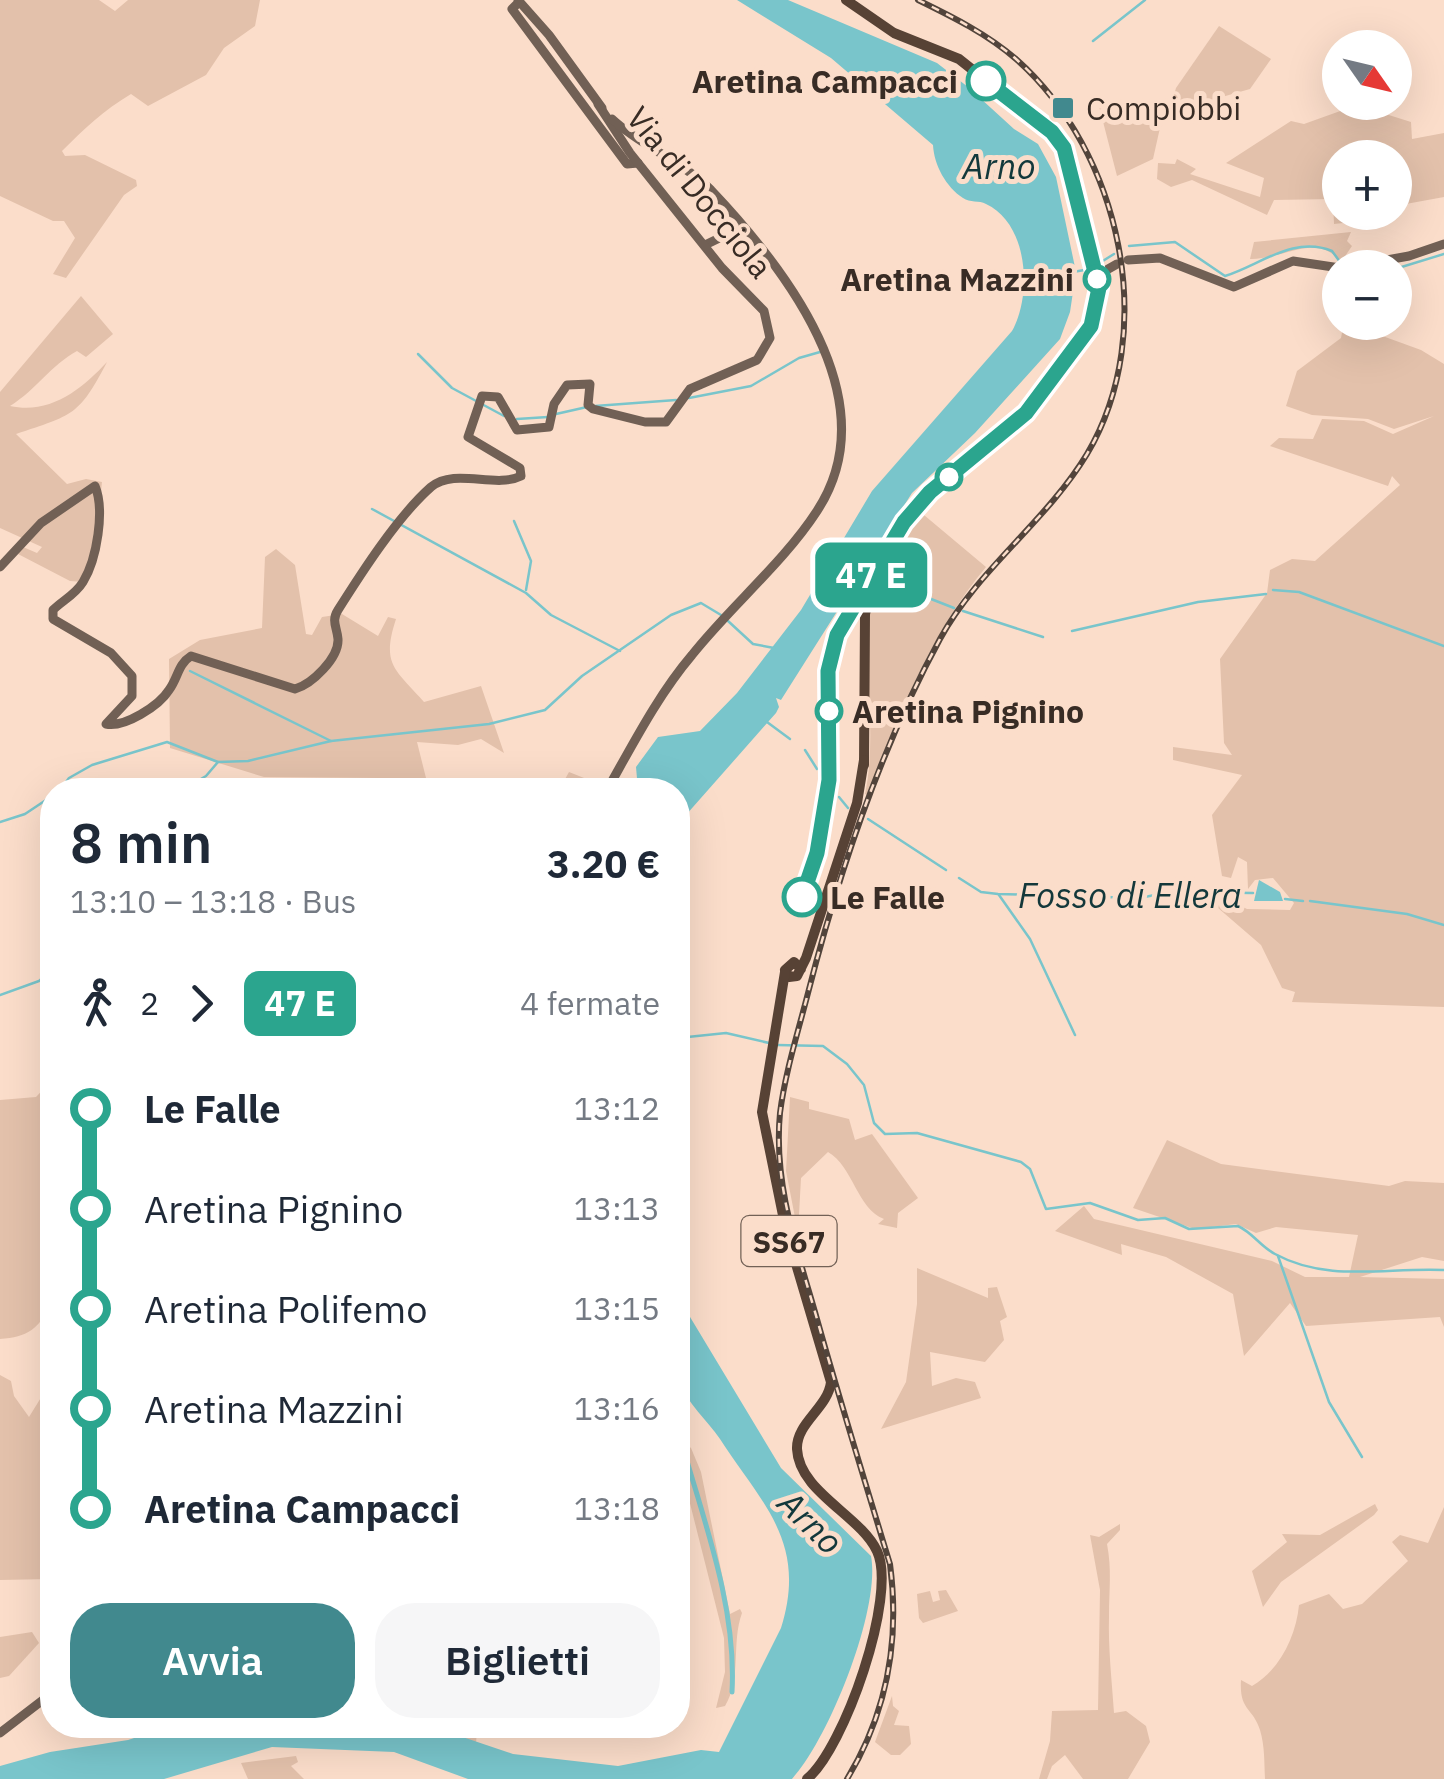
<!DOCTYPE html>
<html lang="it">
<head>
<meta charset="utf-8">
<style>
  body { margin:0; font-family:"IBM Plex Sans",sans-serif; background:#f6f6f7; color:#1f2937; height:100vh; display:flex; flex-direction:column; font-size:38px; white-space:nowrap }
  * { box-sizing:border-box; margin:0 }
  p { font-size:32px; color:#747a83 }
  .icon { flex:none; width:55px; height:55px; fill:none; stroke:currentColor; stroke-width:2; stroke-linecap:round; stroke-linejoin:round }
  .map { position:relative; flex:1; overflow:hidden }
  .sheet { position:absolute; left:40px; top:778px; width:650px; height:960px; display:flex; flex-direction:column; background:#fff; border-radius:40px; box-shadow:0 10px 40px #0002 }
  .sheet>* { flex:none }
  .badge { padding:0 20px; border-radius:15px; font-size:35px; line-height:65px }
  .needle { width:65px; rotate:124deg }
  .controls { position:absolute; left:1322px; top:30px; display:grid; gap:20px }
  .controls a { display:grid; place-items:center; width:90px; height:90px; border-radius:50%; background:#fff; box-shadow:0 10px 40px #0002; font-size:50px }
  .map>.badge { position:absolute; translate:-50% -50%; box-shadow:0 0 0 5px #fff }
  .legs { display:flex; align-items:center; gap:15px; height:110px; padding:0 30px; font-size:32px }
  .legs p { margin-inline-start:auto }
  .summary { display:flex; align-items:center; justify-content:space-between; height:170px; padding:0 30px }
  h1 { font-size:55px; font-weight:600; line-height:75px }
  .button { display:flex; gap:20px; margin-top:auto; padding:20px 30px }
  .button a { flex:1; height:115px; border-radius:40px; background:#41898e; color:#fff; font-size:40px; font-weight:600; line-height:115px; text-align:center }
  .button a+a { background:#f6f6f7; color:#1f2937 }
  ul { padding:0 30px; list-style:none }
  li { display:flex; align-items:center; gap:35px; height:100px; font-size:38px }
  li i { display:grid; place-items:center; width:15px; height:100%; margin:0 12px; background:currentColor }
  li i::after { content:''; width:25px; height:25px; margin:-12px; border:8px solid; border-radius:50%; background:#fff }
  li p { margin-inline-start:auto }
  li:first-child i { background:linear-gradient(#0000 50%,currentColor 0) }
  li:last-child i { background:linear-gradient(currentColor 50%,#0000 0) }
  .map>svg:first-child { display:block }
</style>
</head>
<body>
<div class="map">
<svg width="1444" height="1779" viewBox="0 0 1444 1779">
  <rect width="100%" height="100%" fill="#fbddca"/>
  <g fill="#e3c1ab">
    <path d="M0 0H99L115 11 128 0H260L255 26 224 48 206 75 148 106 131 94C104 110 84 129 62 151L65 156 85 155 136 180 137 186 124 195 66 278 53 274 75 238 64 221H53L0 196Z"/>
    <polygon points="1219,26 1271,59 1250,89 1169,112 1176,88"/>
    <polygon points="1102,95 1122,116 1136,117 1152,103 1166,101 1153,159 1117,176 1099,106"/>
    <polygon points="1357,105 1411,122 1412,139 1444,133 1444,197 1395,206 1395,158 1340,158 1340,212 1369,213 1361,221 1334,224 1333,199 1274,200 1267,215 1192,180 1171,187 1157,179 1158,163 1175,164 1177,159 1196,169 1190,174 1260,197 1264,178 1226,163 1291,121 1304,124"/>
    <path d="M1351 232 1347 241 1352 246 1341 262C1317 231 1282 260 1250 259L1254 242Z"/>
    <path d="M81 296 113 334 86 357 77 351C51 365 36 390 10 406 50 415 82 389 107 362 79 416 73 415 16 434L67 484 86 479 102 482 94 557 83 582 70 581 18 554 23 547 37 553 42 547 0 528V392Z"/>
    <polygon points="1344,322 1421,350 1444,364 1444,1007 1292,1002 1295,992 1282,988 1261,945 1203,895 1207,890 1247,909 1290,910 1294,903 1273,878 1255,880 1248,889 1247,862 1238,857 1231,878 1222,876 1212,815 1242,775 1173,760 1173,747 1232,755 1224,743 1220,659 1267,593 1270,570 1292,559 1315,561 1400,485 1392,476 1388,486 1270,446 1279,438 1313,439 1322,419 1364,421 1393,434 1434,416 1394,429 1368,419 1312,415 1286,406 1297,371 1341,338"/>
    <path d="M918 510 986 567C929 636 900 713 868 795L865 794C880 724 856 645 878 577 886 552 903 532 918 510Z"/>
    <path d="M276 549 295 565 306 634 312 635 322 617 342 614 378 636 388 617 396 619C381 665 395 669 424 702L481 686 504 753 481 739 458 745 417 742 429 790H389L379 778 264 777 170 748 169 659 200 640 262 628 265 557Z"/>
    <polygon points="569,772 594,782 597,790 559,790"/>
    <path d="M52 1080V1304C38 1329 28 1337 0 1339V1100L36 1097Z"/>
    <path d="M790 1097 809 1102V1109L849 1119 855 1140 872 1134 918 1198 898 1213 897 1228 878 1224 884 1219C857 1209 853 1166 828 1152L801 1178 798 1233 786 1171Z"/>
    <polygon points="1167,1140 1221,1164 1389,1186 1405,1181 1444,1183 1444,1261 1422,1257 1360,1277 1444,1279 1444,1327 1440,1317 1306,1326 1290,1303 1244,1356 1233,1294 1166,1257 1121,1244 1122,1255 1055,1231 1084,1206 1094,1219 1272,1261 1305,1277 1349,1277 1358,1235 1276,1227 1256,1233 1236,1224 1195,1229 1133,1208"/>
    <polygon points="917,1268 988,1298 988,1288 997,1287 1007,1317 1000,1321 1004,1340 985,1362 930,1352 932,1386 956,1378 975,1382 981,1398 881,1429 906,1382 917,1304"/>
    <polygon points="0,1375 11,1381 14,1396 29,1417 50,1383 52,1388 51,1579 0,1580"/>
    <path d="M678 1430 680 1440 691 1448 701 1472 730 1614 740 1609 742 1613C731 1643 742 1678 725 1706L716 1708 725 1672 724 1638 678 1456Z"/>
    <polygon points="1375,1504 1378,1510 1374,1515 1281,1582 1263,1607 1252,1571 1287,1542 1282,1534 1320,1535"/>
    <path d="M1444 1507V1779H1265C1264 1762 1265 1747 1260 1730 1253 1707 1239 1711 1241 1680L1252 1686C1280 1670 1296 1636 1299 1605L1329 1594 1343 1609 1362 1604 1408 1561 1392 1542 1400 1535 1428 1543Z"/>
    <path d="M1120 1524V1530L1107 1544C1112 1570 1109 1590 1109 1616 1108 1648 1112 1682 1114 1713L1126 1711 1146 1726 1150 1742 1128 1779H1083L1065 1755 1052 1766 1047 1779H1039L1050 1741 1052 1711 1098 1710 1100 1590 1090 1535 1099 1537Z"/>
    <polygon points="946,1590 958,1611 923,1623 919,1618 917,1594 930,1591 933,1602 940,1600 938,1591"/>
    <polygon points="32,1632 39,1643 9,1676 0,1678 0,1637"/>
    <polygon points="892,1696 893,1706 899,1711 894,1725 909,1726 911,1744 900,1755 891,1755 875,1742"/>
    <polygon points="427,1725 460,1725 477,1732 476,1743"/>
    <polygon points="296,1756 298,1762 291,1766 304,1779 248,1779 241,1763"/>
  </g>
  <g fill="#79c5cb">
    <path d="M737 0H788L937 63 968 87 1014 129 1038 144 1056 177 1076 272 1070 312 1060 339 975 433 912 493 781 700 776 698 779 707 776 713 678 824V790H638L636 767 658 737 700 731 737 693 801 610 872 491 1012 331C1032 296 1029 224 986 204 979 200 970 203 963 198 946 187 934 165 933 145L831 58Z"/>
    <polygon points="1259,880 1280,892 1283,901 1254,901"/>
    <path d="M678 1297 781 1468 871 1556C881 1609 829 1739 792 1779H468L394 1752 272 1747 164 1779H0V1766L50 1752 128 1740 174 1725H427L513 1754 618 1766 701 1750 719 1752 781 1628C808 1542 762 1504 720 1439 707 1420 688 1404 679 1382 670 1360 677 1321 678 1297Z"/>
  </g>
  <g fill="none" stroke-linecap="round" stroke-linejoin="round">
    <g stroke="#79c5cb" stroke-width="2.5">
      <polyline points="1093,41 1145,0"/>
      <path d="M1129 246 1175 242 1225 276C1260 265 1294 235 1332 251L1343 266"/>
      <polyline points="1098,264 1114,254"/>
      <polyline points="1395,269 1444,254"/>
      <polyline points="1073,272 1090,269"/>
      <polyline points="418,354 452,388 504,416"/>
      <polyline points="689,398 751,386 799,358 820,352"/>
      <polyline points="595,406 676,400"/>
      <polyline points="556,414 587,407"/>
      <polyline points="517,419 548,417"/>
      <polyline points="372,509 526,593 551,615 620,651"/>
      <polyline points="514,521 531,561 526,590"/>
      <polyline points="880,579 954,608"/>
      <polyline points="1273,590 1299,592 1444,646"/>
      <polyline points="963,611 1043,637"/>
      <polyline points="728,621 753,644 774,648"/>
      <polyline points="1072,631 1198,602 1266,594"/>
      <polyline points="190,671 331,741"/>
      <polyline points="767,722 790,739"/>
      <polyline points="805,750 817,769"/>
      <polyline points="60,790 69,778 92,765 167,742 218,762 248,761 331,741 489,724 545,710 582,676 671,615 701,603 721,615"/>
      <polyline points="182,790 206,776 218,762"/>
      <polyline points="839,797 848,808"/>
      <polyline points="868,819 946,870"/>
      <polyline points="0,822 25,814 52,796"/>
      <polyline points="959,878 981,892 998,894 1139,898 1171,892 1253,893"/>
      <polyline points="999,895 1030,939 1075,1035"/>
      <polyline points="1285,899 1303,901"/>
      <polyline points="1310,901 1407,914 1444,925"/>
      <polyline points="0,995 39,981 52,970"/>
      <polyline points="678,1038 726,1033 769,1043"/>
      <path d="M777 1045 823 1046 847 1064 864 1085 874 1123 885 1134 917 1133 1021 1162 1030 1169 1046 1209 1090 1203 1138 1220 1165 1218 1189 1229 1238 1226C1253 1233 1260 1246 1275 1254 1328 1283 1387 1267 1444 1270"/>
      <polyline points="1278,1256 1329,1402 1362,1457"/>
    </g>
    <path stroke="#79c5cb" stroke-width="5" d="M678 1430C701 1514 737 1603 732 1692"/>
    <g stroke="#716055" stroke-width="9">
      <polyline points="518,0 549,35 602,108"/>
      <polyline points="519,2 512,9 627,164 638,163"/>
      <polyline points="705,245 742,227"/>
      <polyline points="1128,260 1160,258 1234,287 1293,261 1340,268"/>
      <polyline points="1342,268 1409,256 1444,244"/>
      <polyline points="1096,276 1117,264"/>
      <path d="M0 567 41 523 95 486C105 510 97 559 83 582 75 595 63 600 53 610V619L111 653 132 676V696L106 724C124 728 159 706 169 690 178 678 178 664 191 656L295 689C312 684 339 658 338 639 337 627 331 621 338 610 362 572 398 516 431 487 455 467 495 489 521 476L520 468 468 437 482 396 498 397 517 430 549 427 554 404 567 385 590 384 588 405 593 409 645 422H666L690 389 757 360 770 338 764 311 722 268 630 153 598 104"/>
      <path d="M607 790C633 744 658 695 692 655 730 607 784 562 817 511 889 401 786 269 711 190 682 161 642 147 612 119"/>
      <polyline points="0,1733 52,1693"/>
    </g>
    <g stroke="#574235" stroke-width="10">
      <polyline points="846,0 894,33 959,59 1057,137 1064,149 1099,288 1091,325 1026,413 930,493 879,561 865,614 864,765"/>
      <polyline points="801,969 794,962 785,970 789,977 797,976 806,958 857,803 864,760"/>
      <path d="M785 972 762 1112 786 1230 831 1382C828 1408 796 1423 797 1449 799 1492 860 1515 877 1551 898 1595 844 1749 807 1779"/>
    </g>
    <defs>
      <path id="rail" d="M847 1779C887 1713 900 1640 890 1564 865 1482 840 1401 817 1319 798 1252 773 1184 780 1113 785 1073 798 1032 808 993 839 872 880 749 940 639 978 569 1046 522 1087 454 1160 331 1121 152 1016 59 987 34 953 17 918 0"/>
    </defs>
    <use href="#rail" stroke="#52443b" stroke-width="6"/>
    <use href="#rail" stroke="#fbddca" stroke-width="2.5" stroke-dasharray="8" stroke-linecap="butt"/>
  </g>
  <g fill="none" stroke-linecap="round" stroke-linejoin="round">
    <defs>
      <polyline id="line-1" points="802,897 817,853 829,780 828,671 837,635 904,522 930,492 1026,413 1091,326 1099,288 1064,148 1052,132 986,81"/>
    </defs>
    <use href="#line-1" stroke="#fff" stroke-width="22"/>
    <use href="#line-1" stroke="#2ba58e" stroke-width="15"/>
  </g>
  <g fill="#fff" stroke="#2ba58e" stroke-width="5">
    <circle cx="986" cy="81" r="18"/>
    <circle cx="1097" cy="279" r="12"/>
    <circle cx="949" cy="477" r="12"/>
    <circle cx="829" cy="711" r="12"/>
    <circle cx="802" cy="897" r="18"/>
  </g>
  <rect fill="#41898e" stroke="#fbddca" stroke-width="4" x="1051" y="96" width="24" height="24" rx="5"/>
  <g text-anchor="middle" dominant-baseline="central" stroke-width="10" stroke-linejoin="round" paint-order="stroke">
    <rect fill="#fbddca" stroke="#726156" stroke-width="2.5" x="741.5" y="1216" width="95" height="50" rx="8"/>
    <g font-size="30" font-weight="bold" fill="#382c25">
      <text x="789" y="1241">SS67</text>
    </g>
    <g font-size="32" font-weight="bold" fill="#382c25" stroke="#fbddca" text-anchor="end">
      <text x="958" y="81">Aretina Campacci</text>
      <text x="1074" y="279">Aretina Mazzini</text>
      <text x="852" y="711" text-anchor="start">Aretina Pignino</text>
      <text x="830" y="897" text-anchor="start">Le Falle</text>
    </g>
    <g font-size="32" fill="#382c25" stroke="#fbddca" text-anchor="start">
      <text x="1086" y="108">Compiobbi</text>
    </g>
    <g font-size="32" fill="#382c25" stroke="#fbddca">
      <text transform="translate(700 192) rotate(51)">Via di Docciola</text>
    </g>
    <g font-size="35" font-style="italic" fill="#13383b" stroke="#fbddca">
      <text x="999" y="166">Arno</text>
      <text x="1130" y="895">Fosso di Ellera</text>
      <text transform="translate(811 1522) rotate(44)">Arno</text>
    </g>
  </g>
</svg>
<div class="controls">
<a><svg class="needle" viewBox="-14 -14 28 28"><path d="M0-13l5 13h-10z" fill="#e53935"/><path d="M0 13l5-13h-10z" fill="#747a83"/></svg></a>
<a>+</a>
<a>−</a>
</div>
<b class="badge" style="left:871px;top:575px;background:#2ba58e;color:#fff">47 E</b>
<section class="sheet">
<div class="summary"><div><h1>8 min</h1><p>13:10 – 13:18 · Bus</p></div><b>3.20 €</b></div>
<div class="legs"><svg class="icon" aria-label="walk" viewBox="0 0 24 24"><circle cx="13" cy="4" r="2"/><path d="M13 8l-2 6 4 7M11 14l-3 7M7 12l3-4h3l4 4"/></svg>2<svg class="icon" aria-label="forward" viewBox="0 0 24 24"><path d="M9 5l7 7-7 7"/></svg><b class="badge" style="background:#2ba58e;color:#fff">47 E</b><p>4 fermate</p></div>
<ul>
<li><i style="color:#2ba58e"></i><b>Le Falle</b><p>13:12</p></li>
<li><i style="color:#2ba58e"></i><span>Aretina Pignino</span><p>13:13</p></li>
<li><i style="color:#2ba58e"></i><span>Aretina Polifemo</span><p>13:15</p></li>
<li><i style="color:#2ba58e"></i><span>Aretina Mazzini</span><p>13:16</p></li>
<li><i style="color:#2ba58e"></i><b>Aretina Campacci</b><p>13:18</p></li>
</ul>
<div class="button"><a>Avvia</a><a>Biglietti</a></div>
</section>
</div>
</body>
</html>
